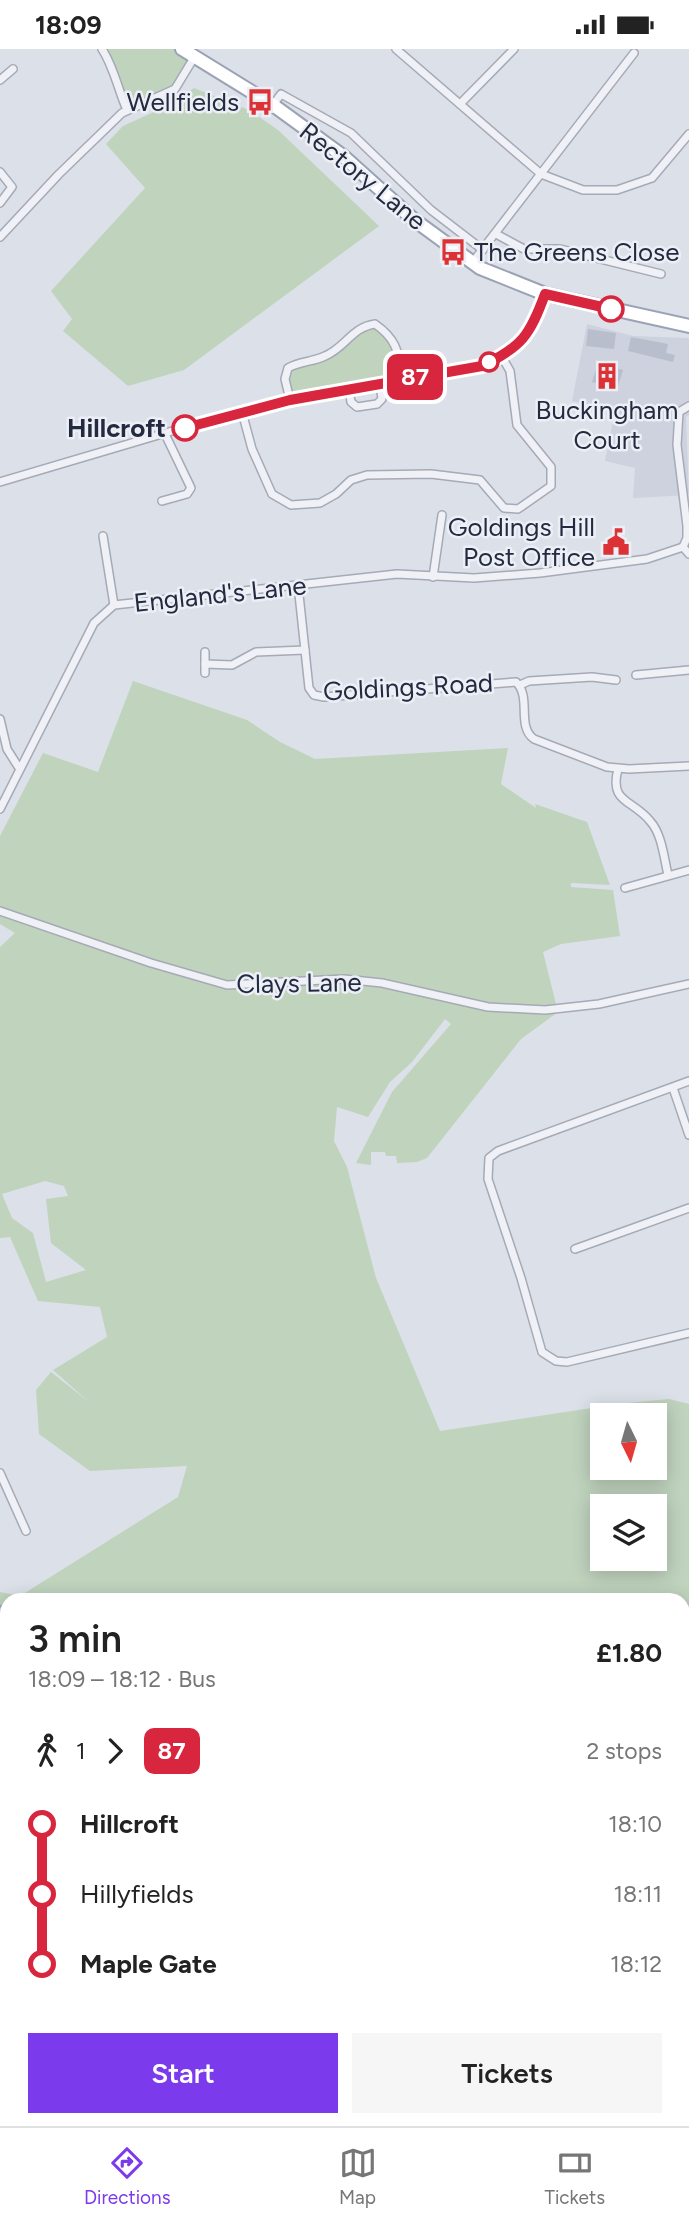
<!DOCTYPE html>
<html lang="en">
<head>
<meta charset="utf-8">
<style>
  body { margin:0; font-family:Figtree,sans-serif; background:#f6f6f6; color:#222; height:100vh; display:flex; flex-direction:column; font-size:26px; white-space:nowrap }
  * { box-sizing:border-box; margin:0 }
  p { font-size:23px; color:#767676 }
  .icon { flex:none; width:38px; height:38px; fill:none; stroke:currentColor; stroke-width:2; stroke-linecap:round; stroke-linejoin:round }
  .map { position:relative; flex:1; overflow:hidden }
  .details { position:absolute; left:0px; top:1544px; width:690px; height:534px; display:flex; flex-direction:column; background:#fff; border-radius:21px 21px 0 0; box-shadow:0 4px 18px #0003 }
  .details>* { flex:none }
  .badge { padding:0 14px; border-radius:10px; font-size:24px; line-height:46px }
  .needle { width:46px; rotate:175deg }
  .fabs { position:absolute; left:590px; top:1354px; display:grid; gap:14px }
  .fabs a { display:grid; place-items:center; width:77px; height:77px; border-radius:0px; background:#fff; box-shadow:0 4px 18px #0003; font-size:35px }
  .map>.badge { position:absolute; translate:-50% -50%; box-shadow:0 0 0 4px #fff }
  .legs { display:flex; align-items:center; gap:10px; height:77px; padding:0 28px; font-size:23px }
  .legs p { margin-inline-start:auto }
  .headline { display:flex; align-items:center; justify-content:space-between; height:119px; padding:0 28px }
  h1 { font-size:38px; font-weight:600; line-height:52px }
  .button { display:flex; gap:14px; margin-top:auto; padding:14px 28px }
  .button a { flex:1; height:80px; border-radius:0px; background:#7c3aed; color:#fff; font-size:28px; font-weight:600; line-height:80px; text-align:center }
  .button a+a { background:#f6f6f6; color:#222 }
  ul { padding:0 28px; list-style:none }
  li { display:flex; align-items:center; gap:24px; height:70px; font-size:26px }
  li i { display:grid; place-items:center; width:10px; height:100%; margin:0 9px; background:currentColor }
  li i::after { content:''; width:18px; height:18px; margin:-9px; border:5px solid; border-radius:50%; background:#fff }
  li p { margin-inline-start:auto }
  li:first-child i { background:linear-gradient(#0000 50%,currentColor 0) }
  li:last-child i { background:linear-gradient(currentColor 50%,#0000 0) }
  .status { display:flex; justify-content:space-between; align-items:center; height:49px; padding:0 35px; background:#fff; direction:ltr }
  .status svg { height:19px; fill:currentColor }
  .menu { display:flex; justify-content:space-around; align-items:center; height:98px; border-top:2px solid #e0e0e0; background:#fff; font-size:19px; color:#767676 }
  .menu a { display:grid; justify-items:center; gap:4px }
  .menu .on { color:#7c3aed }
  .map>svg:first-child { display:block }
</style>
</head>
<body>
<div class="status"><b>18:09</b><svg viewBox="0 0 49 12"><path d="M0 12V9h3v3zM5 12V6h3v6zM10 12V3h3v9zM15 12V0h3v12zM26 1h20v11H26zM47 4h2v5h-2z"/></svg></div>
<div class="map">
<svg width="689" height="2077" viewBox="0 0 689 2077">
  <rect width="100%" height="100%" fill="#dce0e8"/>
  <polygon fill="#ced2de" points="587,275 633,287 689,289 689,366 686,368 689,446 633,449 635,419 605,412 615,362 572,352"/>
  <g fill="#bfd3bd" fill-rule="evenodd">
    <polygon points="102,0 177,0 191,9 173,37 125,57"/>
    <polygon points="194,39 249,61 278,81 379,177 184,321 128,337 63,282 72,270 51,242 145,139 106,95 123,77 167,57"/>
    <polygon points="375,275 389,285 402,324 288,343 288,319 325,307"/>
    <path d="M133 632 247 671 280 693 315 710 508 699 501 735 536 759 535 755 587 773 610 836 571 834V838L613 841 620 887 561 895 543 903 558 963 521 990 427 1109 417 1113 397 1114 396 1107H386L385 1103H371V1116L356 1114 392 1043 451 975 445 970 412 1013 390 1033 368 1068 337 1058 334 1092 347 1118 376 1229 440 1382 618 1355 669 1350 689 1355V2077H0V1543L20 1547 178 1448 187 1417 90 1422 39 1385 36 1341 51 1323 89 1353 53 1321 107 1288 100 1258 38 1252 10 1188 0 1189V898L15 884 0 875V787L43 704 98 723ZM45 1132 64 1137 68 1147 46 1150 51 1194 86 1221 46 1233 33 1184 12 1169 2 1145ZM602 1367H654V1419H602ZM602 1458H654V1510H602ZM7 1550H682V2070H7Z"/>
  </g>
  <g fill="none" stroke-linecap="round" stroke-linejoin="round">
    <g stroke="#93a7cd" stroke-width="2.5">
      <polyline points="0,1557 7,1559"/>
      <polyline points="682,1695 689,1707"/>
      <polyline points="359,2077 361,2070"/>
    </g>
  </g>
  <g fill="#b9becc">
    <polygon points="588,280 616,284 614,300 586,297"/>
    <polygon points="631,288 668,295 666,304 675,306 673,313 628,302"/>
    <polygon points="598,314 623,321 617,340 592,333"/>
  </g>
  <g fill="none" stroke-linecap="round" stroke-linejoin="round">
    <defs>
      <g id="minor">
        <path d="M102 0C114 18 118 41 127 61"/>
        <polyline points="396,0 541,125 583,141 617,141 652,129 689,85"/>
        <polyline points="0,31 13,20"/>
        <polyline points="460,55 514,0"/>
        <polyline points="273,56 281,45 351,84 431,161 483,201"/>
        <polyline points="0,123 12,138 0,154"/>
        <polyline points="496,185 524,200 560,200 661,225"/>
        <polyline points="0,188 59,125 122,64 175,40 195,7"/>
        <polyline points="472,214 634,4"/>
        <polyline points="349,340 351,353 357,358 377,355 382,350 380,335"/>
        <path d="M290 351 285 330 288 319C300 312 313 313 325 307 345 299 352 278 375 275 398 291 398 304 403 330"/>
        <polyline points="689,357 679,363 677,396 687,477 687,489 683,498 689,505"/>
        <polyline points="242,363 252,400 272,445 291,456 320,454 336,445 351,431 367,426 431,425 480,431 504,459 518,460 551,437 551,418 517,376 510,322 502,308"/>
        <path d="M0 433 206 372 290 351 482 316C522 298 530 286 545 245"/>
        <polyline points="162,452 187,445 191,439 165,385"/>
        <polyline points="103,487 114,556"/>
        <polyline points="433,528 442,466"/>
        <path d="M298 536 309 639 314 646 324 648 516 633C532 648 516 677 534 690L607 718 629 720 689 717"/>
        <polyline points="205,603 205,624"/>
        <polyline points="205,615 232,616 256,603 305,601"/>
        <polyline points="636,626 689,621"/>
        <polyline points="520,636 529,632 592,628 616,631"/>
        <polyline points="0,670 7,700 19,719"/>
        <path d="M618 720C609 754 632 750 650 772 662 785 664 809 668 826"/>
        <polyline points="0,760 94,574 114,556 397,525 474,529 540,524 647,510 683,498"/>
        <polyline points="625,839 689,821"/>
        <polyline points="0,862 151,914 227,936 344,930 382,934 488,958 545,961 599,955 689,935"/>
        <polyline points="689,1032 498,1102 489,1109 488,1130 521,1229 542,1303 556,1312 567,1313 689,1284"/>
        <polyline points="673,1039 689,1086"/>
        <polyline points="575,1200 689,1159"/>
        <polyline points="0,1424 26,1482"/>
      </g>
      <polyline id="primary" points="182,0 273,56 343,107 413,170 480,219 545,245 689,277"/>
    </defs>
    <use href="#minor" stroke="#a5aab6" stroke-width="10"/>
    <use href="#primary" stroke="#9ba2b5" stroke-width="16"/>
    <use href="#minor" stroke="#f0f1f6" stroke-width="7"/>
    <use href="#primary" stroke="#fff" stroke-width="12"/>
  </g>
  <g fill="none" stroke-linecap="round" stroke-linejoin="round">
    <defs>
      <path id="line-1" d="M185 379 290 351 482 317C522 298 530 286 545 245L611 260"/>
    </defs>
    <use href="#line-1" stroke="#fff" stroke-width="16"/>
    <use href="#line-1" stroke="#d7263d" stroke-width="10"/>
  </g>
  <defs>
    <symbol id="bus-bare" viewBox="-9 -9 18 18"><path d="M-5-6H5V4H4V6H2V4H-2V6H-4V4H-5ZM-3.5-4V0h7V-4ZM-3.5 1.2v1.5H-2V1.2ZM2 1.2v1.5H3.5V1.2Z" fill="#dd3235" stroke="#eceff6" stroke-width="2.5" paint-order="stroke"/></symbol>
    <symbol id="building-bare" viewBox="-9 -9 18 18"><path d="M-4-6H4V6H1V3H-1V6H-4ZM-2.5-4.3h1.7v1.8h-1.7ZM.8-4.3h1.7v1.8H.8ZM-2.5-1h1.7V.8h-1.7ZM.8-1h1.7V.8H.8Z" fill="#dd3235" stroke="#eceff6" stroke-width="2.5" paint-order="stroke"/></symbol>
    <symbol id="civic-bare" viewBox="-9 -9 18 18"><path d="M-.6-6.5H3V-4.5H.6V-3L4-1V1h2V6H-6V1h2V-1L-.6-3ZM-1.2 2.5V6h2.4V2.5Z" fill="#dd3235" stroke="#eceff6" stroke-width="2.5" paint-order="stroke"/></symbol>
  </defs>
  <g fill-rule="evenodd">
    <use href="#bus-bare" x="241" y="34" width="38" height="38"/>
    <use href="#bus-bare" x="434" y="184" width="38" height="38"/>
    <use href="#building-bare" x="588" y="308" width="38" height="38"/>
    <use href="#civic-bare" x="597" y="474" width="38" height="38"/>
  </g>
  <g fill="#fff" stroke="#d7263d" stroke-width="3.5">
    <circle cx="611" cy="260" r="12"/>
    <circle cx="489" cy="313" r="9"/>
    <circle cx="185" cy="379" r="12"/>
  </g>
  <g text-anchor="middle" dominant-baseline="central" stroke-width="5" stroke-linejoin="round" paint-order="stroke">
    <g font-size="26" fill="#242b40" stroke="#eceff6" text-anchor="end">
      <text x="239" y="53">Wellfields</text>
      <text x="474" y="203" text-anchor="start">The Greens Close</text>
      <text x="607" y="361" text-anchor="middle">Buckingham<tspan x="607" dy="30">Court</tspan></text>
      <text x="595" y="478">Goldings Hill<tspan x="595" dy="30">Post Office</tspan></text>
    </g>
    <g font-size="26" fill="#242b40" stroke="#eceff6">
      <text transform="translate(363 127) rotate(39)">Rectory Lane</text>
      <text transform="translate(220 545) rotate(-6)">England's Lane</text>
      <text transform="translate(408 638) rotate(-3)">Goldings Road</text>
      <text transform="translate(299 934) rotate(-1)">Clays Lane</text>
    </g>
    <g font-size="26" font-weight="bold" fill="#242b40" stroke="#eceff6" text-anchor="end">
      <text x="166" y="379">Hillcroft</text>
    </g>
  </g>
</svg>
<div class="fabs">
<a><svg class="needle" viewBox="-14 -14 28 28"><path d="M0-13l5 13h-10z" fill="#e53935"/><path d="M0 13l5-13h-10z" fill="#767676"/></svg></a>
<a><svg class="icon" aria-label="layers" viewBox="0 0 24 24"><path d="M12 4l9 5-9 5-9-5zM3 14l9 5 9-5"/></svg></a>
</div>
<b class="badge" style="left:415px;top:328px;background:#d7263d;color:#fff">87</b>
<section class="details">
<div class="headline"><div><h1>3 min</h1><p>18:09 – 18:12 · Bus</p></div><b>£1.80</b></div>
<div class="legs"><svg class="icon" aria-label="walk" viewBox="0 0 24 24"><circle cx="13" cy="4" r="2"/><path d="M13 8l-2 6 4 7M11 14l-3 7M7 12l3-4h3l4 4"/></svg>1<svg class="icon" aria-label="forward" viewBox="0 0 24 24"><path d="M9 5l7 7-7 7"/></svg><b class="badge" style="background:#d7263d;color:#fff">87</b><p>2 stops</p></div>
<ul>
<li><i style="color:#d7263d"></i><b>Hillcroft</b><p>18:10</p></li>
<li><i style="color:#d7263d"></i><span>Hillyfields</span><p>18:11</p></li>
<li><i style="color:#d7263d"></i><b>Maple Gate</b><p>18:12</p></li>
</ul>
<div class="button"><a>Start</a><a>Tickets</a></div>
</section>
</div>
<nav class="menu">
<a class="on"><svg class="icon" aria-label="directions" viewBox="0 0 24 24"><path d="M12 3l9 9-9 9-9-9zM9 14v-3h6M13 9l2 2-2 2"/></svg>Directions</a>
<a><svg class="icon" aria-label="map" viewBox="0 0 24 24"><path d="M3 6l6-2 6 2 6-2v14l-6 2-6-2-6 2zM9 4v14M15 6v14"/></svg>Map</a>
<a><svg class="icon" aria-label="tickets" viewBox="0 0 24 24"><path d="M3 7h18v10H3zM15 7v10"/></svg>Tickets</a>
</nav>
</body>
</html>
